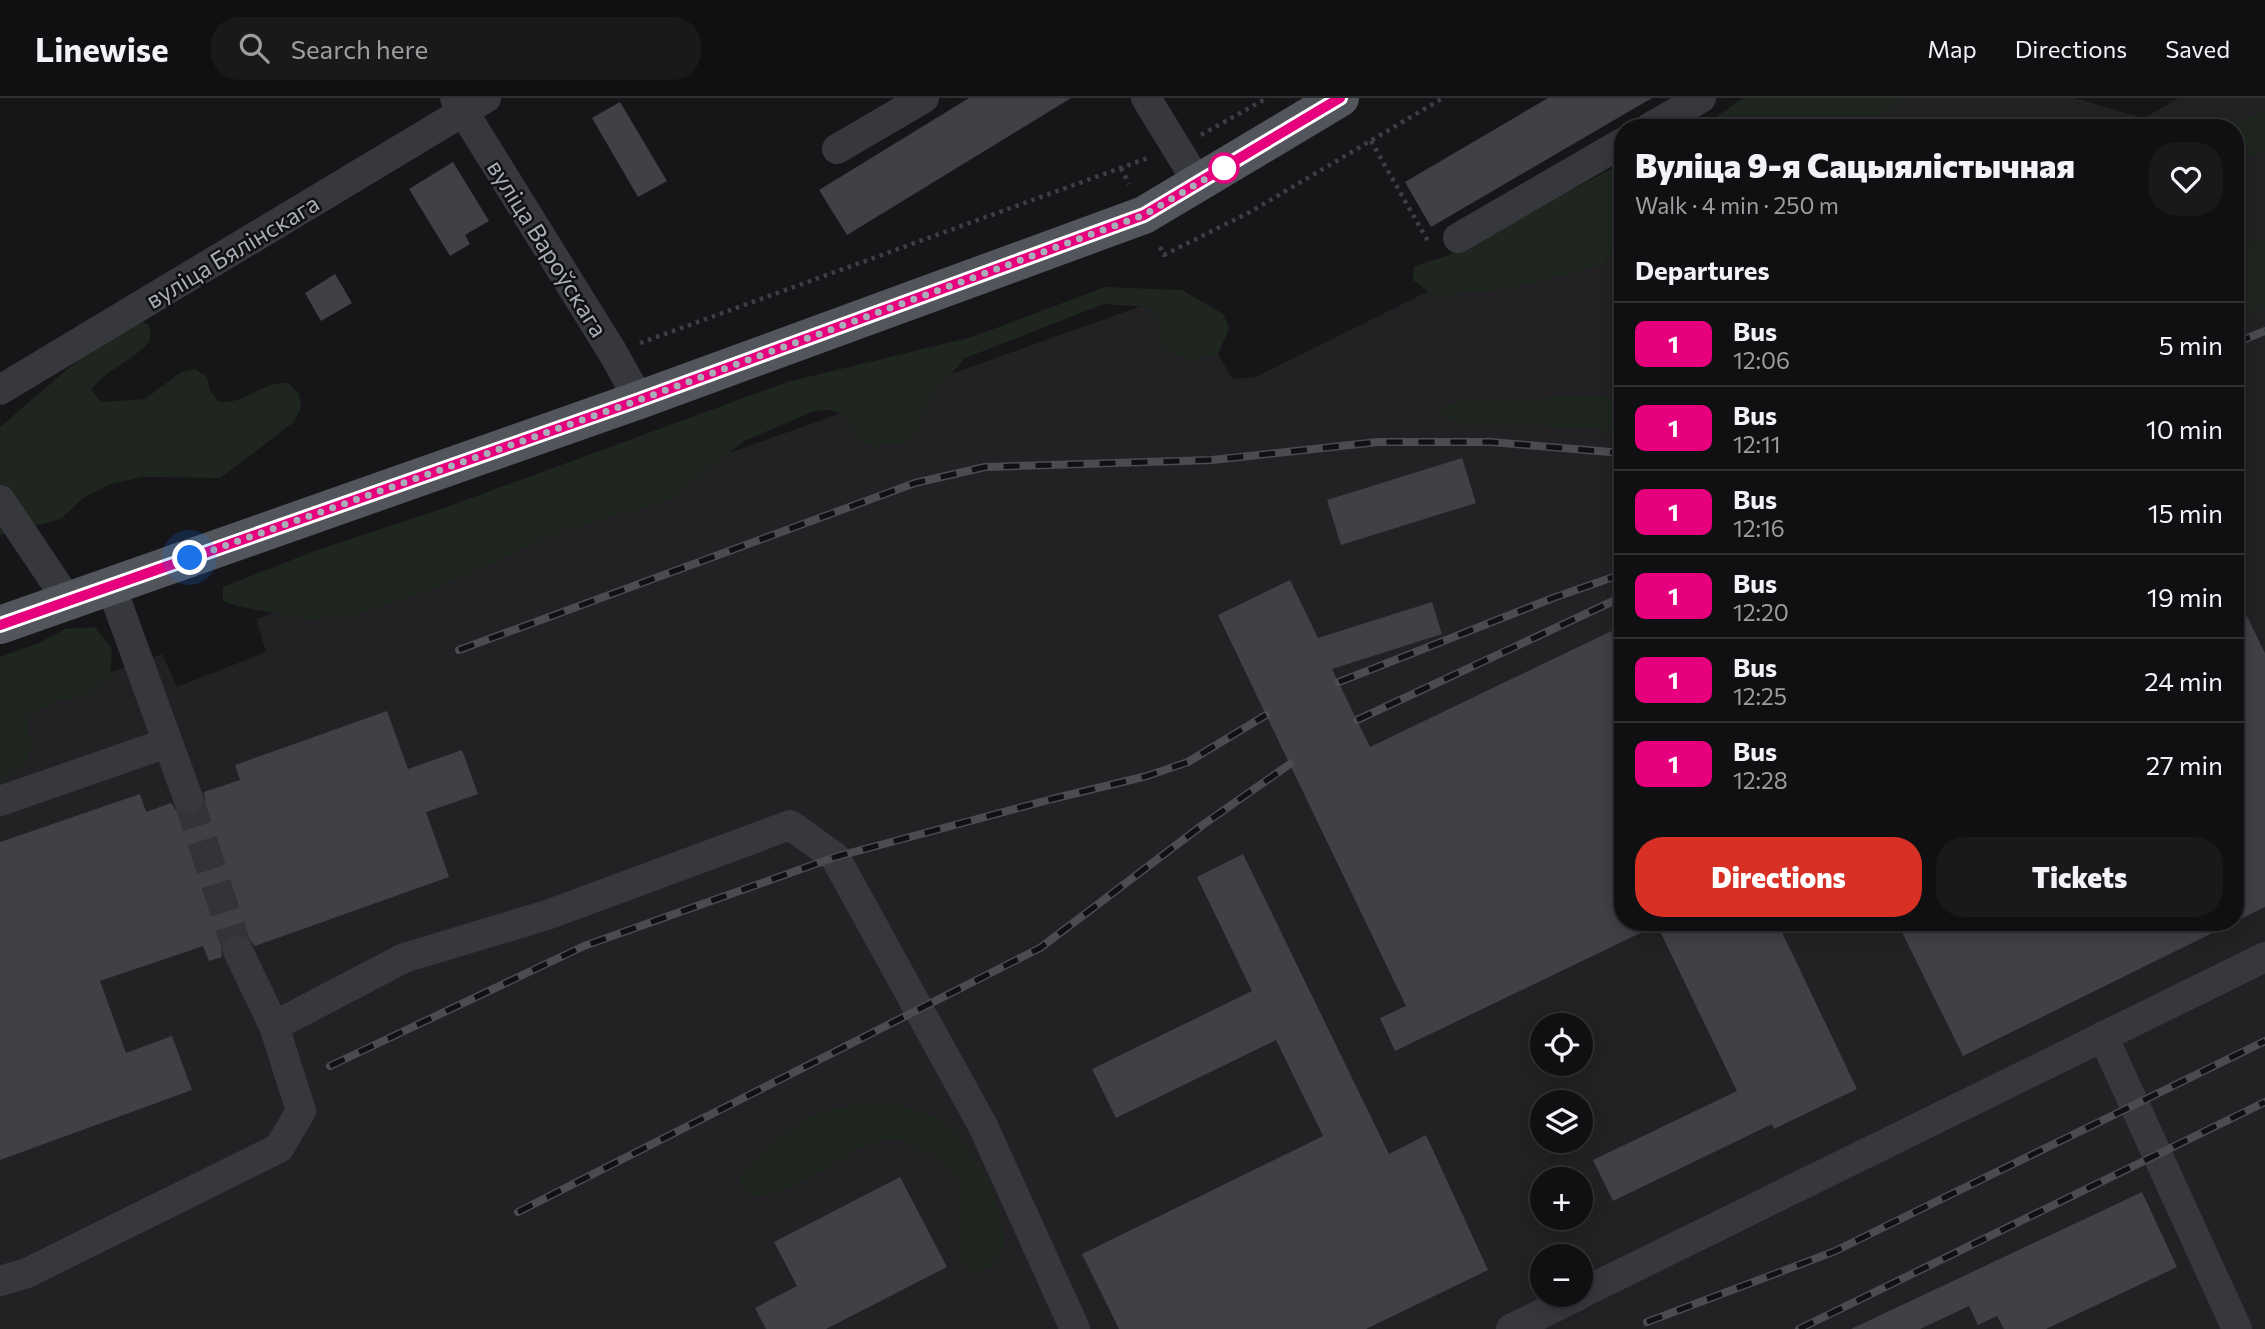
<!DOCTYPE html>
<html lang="en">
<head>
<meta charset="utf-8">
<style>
  body { margin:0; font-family:Commissioner,sans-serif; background:#19191b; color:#f1f3f6; height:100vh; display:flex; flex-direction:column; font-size:26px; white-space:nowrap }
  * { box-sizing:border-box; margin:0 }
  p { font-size:23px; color:#9c9d9f }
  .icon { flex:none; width:38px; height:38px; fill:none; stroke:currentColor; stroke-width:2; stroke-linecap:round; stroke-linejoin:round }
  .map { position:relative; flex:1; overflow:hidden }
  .panel { position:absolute; left:1614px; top:21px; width:630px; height:812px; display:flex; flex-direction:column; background:#101012; border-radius:28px; box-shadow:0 4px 18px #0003,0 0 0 2px #303032 }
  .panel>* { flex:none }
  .badge { padding:0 14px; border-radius:10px; font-size:24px; line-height:46px }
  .buttons { position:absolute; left:1530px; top:915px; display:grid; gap:14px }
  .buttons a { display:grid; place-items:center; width:63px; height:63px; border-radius:50%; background:#101012; box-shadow:0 4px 18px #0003,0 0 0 2px #303032; font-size:35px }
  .you { position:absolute; width:35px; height:35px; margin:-18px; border:5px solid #fff; border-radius:50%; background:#1a73e8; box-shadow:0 0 0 10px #1a73e833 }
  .map>.badge { position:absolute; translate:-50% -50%; box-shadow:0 0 0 4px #fff }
  h2 { padding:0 21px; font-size:26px; line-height:63px }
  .round { display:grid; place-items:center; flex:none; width:74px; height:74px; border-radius:28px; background:#19191b }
  .summary { display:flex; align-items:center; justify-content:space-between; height:119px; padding:0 21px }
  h1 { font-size:33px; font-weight:800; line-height:52px }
  .cta { display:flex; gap:14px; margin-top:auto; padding:14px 21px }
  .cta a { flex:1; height:80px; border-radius:28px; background:#d93025; color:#fff; font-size:28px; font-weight:800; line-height:80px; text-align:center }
  .cta a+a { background:#19191b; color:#f1f3f6 }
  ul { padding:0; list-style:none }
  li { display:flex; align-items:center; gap:21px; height:84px; padding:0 21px; border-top:2px solid #303032 }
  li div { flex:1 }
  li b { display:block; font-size:26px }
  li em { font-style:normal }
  li .badge { min-width:77px; font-weight:700; text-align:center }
  header { display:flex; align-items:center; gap:42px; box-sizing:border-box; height:98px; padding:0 35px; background:#101012; border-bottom:2px solid #303032 }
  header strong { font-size:33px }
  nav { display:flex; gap:38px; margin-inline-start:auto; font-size:24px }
  .search { width:490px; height:63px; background:#19191b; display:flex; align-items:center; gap:18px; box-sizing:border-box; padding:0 24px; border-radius:28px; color:#9c9d9f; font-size:26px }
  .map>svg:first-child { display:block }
</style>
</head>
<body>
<header>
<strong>Linewise</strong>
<div class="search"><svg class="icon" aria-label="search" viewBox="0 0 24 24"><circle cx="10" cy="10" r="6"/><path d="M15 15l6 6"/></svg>Search here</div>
<nav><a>Map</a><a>Directions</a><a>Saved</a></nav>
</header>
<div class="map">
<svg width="2265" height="1231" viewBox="0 0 2265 1231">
  <rect width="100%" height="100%" fill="#161618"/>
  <path fill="#222225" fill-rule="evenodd" d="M1818 0H2074L2144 20 2179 0H2265V1231H0V614L162 556 177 589 266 554 256 521 449 455 1144 207H1187L1233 281 1256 279 1622 97V824H2235V30H1758ZM1542 928H1580V966H1542ZM1542 1004H1580V1043H1542ZM1542 1082H1580V1120H1542ZM1542 1158H1580V1197H1542Z"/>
  <g fill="#1e261f">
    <polygon points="1743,0 1902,0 1900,5 1865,30 1700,30"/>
    <polygon points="2265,13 2265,55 2235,63 2235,30 2221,30"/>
    <polygon points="1622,65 1622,140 1602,167 1509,191 1433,198 1413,182 1414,168 1447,158"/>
    <polygon points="2265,140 2265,210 2235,219 2235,149"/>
    <polygon points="1105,189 1182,192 1223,216 1229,230 1218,257 1189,262 1162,248 1159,219 1147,209 1104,206 965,260 935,294 915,336 902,345 872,348 858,343 843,317 829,312 815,313 746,342 667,403 565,432 428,494 355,516 311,522 237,508 223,503 223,489 320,451 441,411 787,284 972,239"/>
    <path d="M137 220 150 228V243C133 263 107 271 91 292L101 304 145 301 181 274 195 271 207 279 210 293 219 304C248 306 259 284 288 285L299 296 301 310 294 324 220 380 142 379 111 386 83 400 61 421 0 437V329L111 234Z"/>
    <polygon points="1572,299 1622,299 1622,333 1524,327 1462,327 1436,312 1468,301"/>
    <path d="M94 529 112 550 110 580 85 598 55 604 26 618C34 662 35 656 0 684V559L39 545 65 531Z"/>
    <path d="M895 1005C914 1011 939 1017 953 1032 977 1057 1019 1130 997 1162 989 1175 977 1174 964 1170L959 1156 962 1111 959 1081 939 1059 899 1041 869 1045 805 1083 764 1097H749L740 1085 745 1071 767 1049 805 1021 833 1010Z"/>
  </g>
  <g fill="#404145">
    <polygon points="969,0 1071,0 847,137 819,92"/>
    <polygon points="1548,0 1652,0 1431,129 1405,84"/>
    <polygon points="620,4 667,83 638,99 592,20"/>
    <polygon points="453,64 489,123 465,137 470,146 450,158 409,91"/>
    <polygon points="335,176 352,205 321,223 305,195"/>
    <polygon points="1462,360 1476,405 1341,447 1327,402"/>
    <polygon points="1290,482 1318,540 1432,504 1442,536 1332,571 1370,649 1622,528 1622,824 1777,824 1857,991 1774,1031 1772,1026 1613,1103 1593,1062 1737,993 1657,827 1395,953 1380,920 1406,908 1218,517"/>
    <polygon points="2235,494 2265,555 2265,809 1963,958 1897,824 2235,824"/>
    <polygon points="387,613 408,671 462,652 478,696 426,714 449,779 255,848 247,838 239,836 231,837 223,844 221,851 222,859 209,863 203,848 100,883 126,955 172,938 192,992 0,1062 0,744 140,696 146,714 171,705 177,714 184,717 193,717 202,711 205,702 204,694 240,682 235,667"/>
    <polygon points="1243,756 1389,1056 1426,1037 1488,1172 1366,1231 1119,1231 1082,1156 1323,1038 1276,942 1116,1020 1092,971 1252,893 1197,779"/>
    <polygon points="900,1079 947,1169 826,1231 766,1231 755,1210 797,1188 774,1144"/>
    <polygon points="2142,1094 2177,1169 2046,1231 2004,1231 1997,1218 1978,1227 1969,1208 1920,1231 1851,1231"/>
  </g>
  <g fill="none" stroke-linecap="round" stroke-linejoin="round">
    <polyline stroke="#333438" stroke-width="30" stroke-dasharray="30 15" stroke-linecap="butt" points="188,700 238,853"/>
    <g stroke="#3d3f44" stroke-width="4.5" stroke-dasharray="3.5 5" stroke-linecap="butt">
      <polyline points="1201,37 1267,0"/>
      <polyline points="1371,43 1429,145"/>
      <polyline points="1121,70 1129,86"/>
      <polyline points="1160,149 1164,157 1250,114 1443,0"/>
      <polyline points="640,245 1148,60"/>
    </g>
    <g stroke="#37383d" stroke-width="30">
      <polyline points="455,0 613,255 639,302"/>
      <polyline points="1146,0 1198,85"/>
      <polyline points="1649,30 1701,0"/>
      <polyline points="837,51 924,0"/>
      <polyline points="1458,140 1622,45"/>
      <polyline points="0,292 486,0"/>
      <polyline points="0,402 68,503"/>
      <polyline points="111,488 188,700"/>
      <polyline points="0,703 167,645"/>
      <polyline points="238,853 274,928 404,860 547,817 790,727 835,759 983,1028 1075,1231"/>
      <polyline points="2103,938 2237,1231"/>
      <polyline points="0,1183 27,1175 279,1050 301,1013 274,928"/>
      <polyline points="1580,1196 2265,859"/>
      <polyline points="1511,1231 1579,1197"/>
    </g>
    <polyline stroke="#53555c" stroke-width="38" points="0,527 639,302 1144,117 1340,0"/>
    <defs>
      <g id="rail">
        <polyline points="2235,245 2265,233"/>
        <polyline points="459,552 915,385 985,369 1212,362 1378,344 1491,344 1622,355"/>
        <polyline points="1339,584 1553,500 1622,476"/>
        <polyline points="1357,622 1622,499"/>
        <polyline points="330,968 584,848 835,759 1052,701 1147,678 1188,664 1266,617"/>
        <polyline points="518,1114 1040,850 1204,726 1290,666"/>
        <polyline points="1647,1224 1833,1154 2265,943"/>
        <polyline points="1799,1231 2265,1004"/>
      </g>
    </defs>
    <use href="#rail" stroke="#4a4c52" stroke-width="8"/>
    <use href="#rail" stroke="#111113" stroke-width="5" stroke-dasharray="16" stroke-linecap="butt"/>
  </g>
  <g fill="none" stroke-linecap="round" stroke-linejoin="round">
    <defs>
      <polyline id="line" points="0,527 639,302 1144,117 1340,0"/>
    </defs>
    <use href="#line" stroke="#fff" stroke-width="16"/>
    <use href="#line" stroke="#e6007e" stroke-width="10"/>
    <polyline stroke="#a8adb8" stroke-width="7" stroke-dasharray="0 12.6" points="190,460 639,302 1144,117 1224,70"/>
  </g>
  <circle fill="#fff" stroke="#e6007e" stroke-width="3.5" cx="1224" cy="70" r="14"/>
  <g text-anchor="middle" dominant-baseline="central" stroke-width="5" stroke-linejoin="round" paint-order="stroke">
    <g font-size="24" fill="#a8adb8" stroke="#111113">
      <text transform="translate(548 150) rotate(58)">вуліца Вароўскага</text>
      <text transform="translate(232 153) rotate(-31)">вуліца Бялінскага</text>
    </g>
  </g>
</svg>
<div class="buttons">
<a><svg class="icon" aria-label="locate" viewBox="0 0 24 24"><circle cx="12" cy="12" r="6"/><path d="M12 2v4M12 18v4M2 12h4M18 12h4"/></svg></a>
<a><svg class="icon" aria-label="layers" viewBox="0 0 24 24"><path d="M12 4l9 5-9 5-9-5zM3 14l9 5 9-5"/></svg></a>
<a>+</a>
<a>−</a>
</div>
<div class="you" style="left:190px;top:460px"></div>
<section class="panel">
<div class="summary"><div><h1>Вуліца 9-я Сацыялістычная</h1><p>Walk · 4 min · 250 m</p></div><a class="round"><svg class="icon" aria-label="heart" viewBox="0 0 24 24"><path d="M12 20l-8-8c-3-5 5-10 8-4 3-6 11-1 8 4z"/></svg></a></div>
<h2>Departures</h2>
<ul>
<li><span class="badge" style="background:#e6007e;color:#fff">1</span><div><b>Bus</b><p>12:06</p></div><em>5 min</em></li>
<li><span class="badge" style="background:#e6007e;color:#fff">1</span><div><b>Bus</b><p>12:11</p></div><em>10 min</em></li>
<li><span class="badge" style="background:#e6007e;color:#fff">1</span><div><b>Bus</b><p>12:16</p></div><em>15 min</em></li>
<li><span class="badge" style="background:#e6007e;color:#fff">1</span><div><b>Bus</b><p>12:20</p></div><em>19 min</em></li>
<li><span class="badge" style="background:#e6007e;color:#fff">1</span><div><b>Bus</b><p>12:25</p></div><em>24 min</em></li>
<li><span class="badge" style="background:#e6007e;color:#fff">1</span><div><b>Bus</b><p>12:28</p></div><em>27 min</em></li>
</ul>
<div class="cta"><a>Directions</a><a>Tickets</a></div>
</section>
</div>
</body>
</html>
